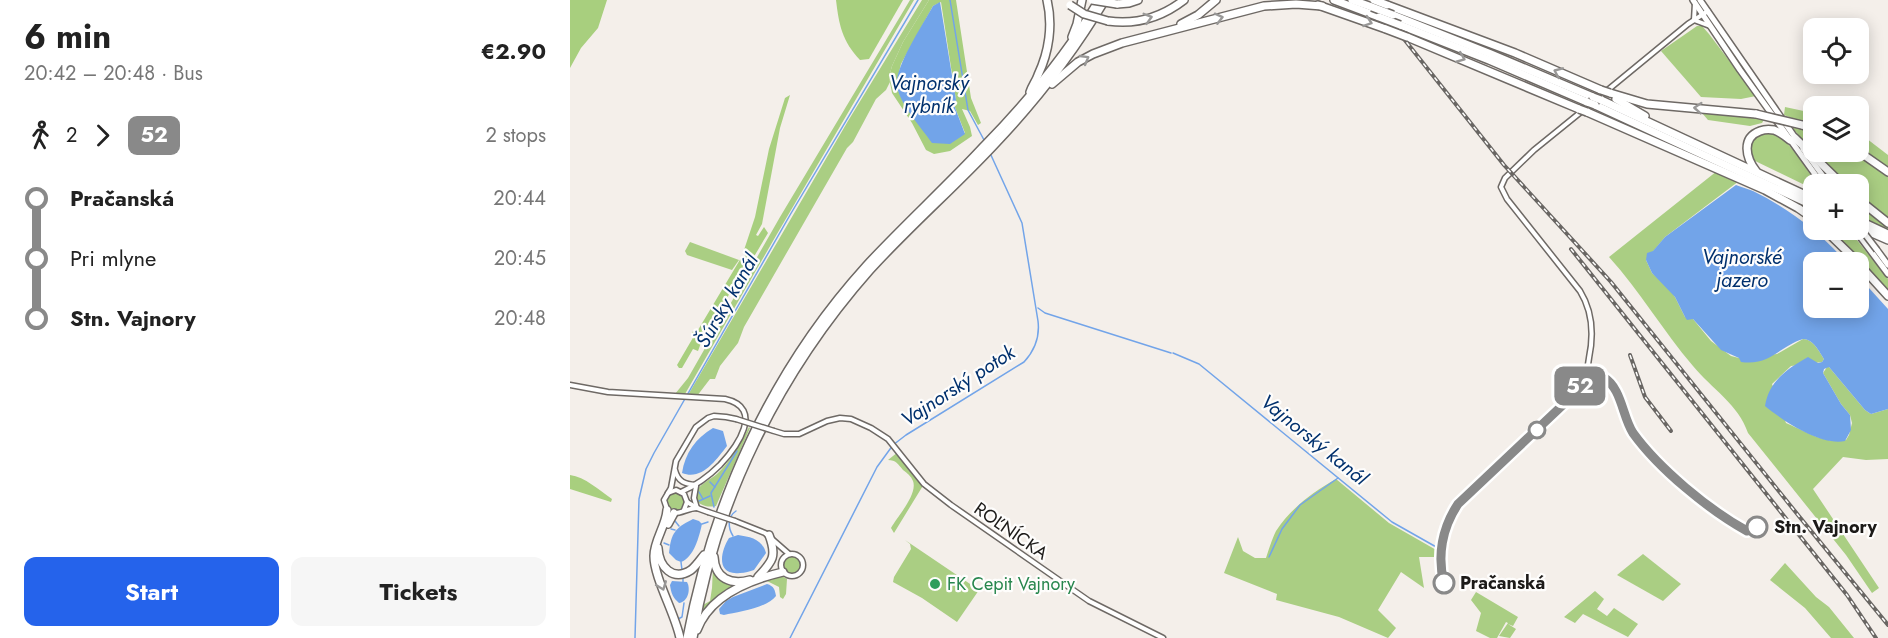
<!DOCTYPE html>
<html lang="en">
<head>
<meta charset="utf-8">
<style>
  body { margin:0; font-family:Jost,sans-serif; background:#f6f6f6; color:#222; height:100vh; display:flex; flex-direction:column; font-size:22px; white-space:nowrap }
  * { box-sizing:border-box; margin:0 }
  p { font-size:20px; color:#767676 }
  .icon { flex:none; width:33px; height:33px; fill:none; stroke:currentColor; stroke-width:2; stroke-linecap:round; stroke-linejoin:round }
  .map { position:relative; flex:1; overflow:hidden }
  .details { display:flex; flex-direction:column; background:#fff; width:570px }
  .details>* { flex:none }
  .badge { padding:0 12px; border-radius:9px; font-size:21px; line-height:39px }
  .tools { position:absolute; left:1233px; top:18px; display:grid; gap:12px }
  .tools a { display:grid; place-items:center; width:66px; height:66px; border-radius:12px; background:#fff; box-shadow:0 3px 15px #0003; font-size:30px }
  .map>.badge { position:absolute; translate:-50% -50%; box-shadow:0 0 0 3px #fff }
  .legs { display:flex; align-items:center; gap:9px; height:66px; padding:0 24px; font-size:20px }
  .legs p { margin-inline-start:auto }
  .summary { display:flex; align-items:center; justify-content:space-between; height:102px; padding:0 24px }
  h1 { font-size:33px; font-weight:700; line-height:45px }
  .button { display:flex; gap:12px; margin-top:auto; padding:12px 24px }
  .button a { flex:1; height:69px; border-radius:12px; background:#2563eb; color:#fff; font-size:24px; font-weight:700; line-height:69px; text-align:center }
  .button a+a { background:#f6f6f6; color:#222 }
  ul { padding:0 24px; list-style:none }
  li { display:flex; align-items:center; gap:21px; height:60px; font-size:22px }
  li i { display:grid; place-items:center; width:9px; height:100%; margin:0 8px; background:currentColor }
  li i::after { content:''; width:15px; height:15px; margin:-8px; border:4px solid; border-radius:50%; background:#fff }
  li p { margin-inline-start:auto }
  li:first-child i { background:linear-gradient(#0000 50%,currentColor 0) }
  li:last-child i { background:linear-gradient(currentColor 50%,#0000 0) }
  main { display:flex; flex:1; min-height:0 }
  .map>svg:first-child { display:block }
</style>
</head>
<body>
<main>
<section class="details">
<div class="summary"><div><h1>6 min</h1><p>20:42 – 20:48 · Bus</p></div><b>€2.90</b></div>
<div class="legs"><svg class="icon" aria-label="walk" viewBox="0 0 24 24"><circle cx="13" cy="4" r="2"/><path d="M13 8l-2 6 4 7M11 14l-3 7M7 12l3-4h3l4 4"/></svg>2<svg class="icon" aria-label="forward" viewBox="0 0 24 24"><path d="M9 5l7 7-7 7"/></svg><b class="badge" style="background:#898989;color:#fff">52</b><p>2 stops</p></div>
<ul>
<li><i style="color:#898989"></i><b>Pračanská</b><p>20:44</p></li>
<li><i style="color:#898989"></i><span>Pri mlyne</span><p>20:45</p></li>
<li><i style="color:#898989"></i><b>Stn. Vajnory</b><p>20:48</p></li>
</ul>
<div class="button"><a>Start</a><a>Tickets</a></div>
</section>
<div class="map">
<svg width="1318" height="638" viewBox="0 0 1318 638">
  <rect width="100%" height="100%" fill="#f4efea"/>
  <g fill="#aace83">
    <polygon points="340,0 344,0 207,234 115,394 105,394 118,378 210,217"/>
    <polygon points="352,0 359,0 333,42 322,66 319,77 320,82 316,90 306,99 283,142 277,148 174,327 168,343 150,366 145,379 140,379 127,396 118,395 278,121"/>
    <polygon points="1127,26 1132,26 1139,34 1186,96 1171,99 1131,97 1091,51"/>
    <polygon points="1215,107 1243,113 1243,126 1214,115"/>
    <polygon points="1132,113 1164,114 1195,118 1192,123 1180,126 1138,120"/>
    <path d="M1220 125 1243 133 1244 152H1283L1318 176V219L1289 196 1288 184H1276C1255 166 1237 146 1220 125Z"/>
    <path d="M1201 132C1219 138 1236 169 1247 184H1244L1243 189 1181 159 1179 143C1186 135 1191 133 1201 132Z"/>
    <polygon points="1288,132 1318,155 1318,168 1289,148"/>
    <path d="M1147 171 1169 181 1095 237 1076 260 1082 273 1098 287 1105 297 1115 317 1123 319 1141 341 1161 356 1169 358 1207 354 1233 339C1243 339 1249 351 1254 359L1252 362 1221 366 1202 384 1216 423C1233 430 1256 445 1276 440L1279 435 1282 423 1280 415 1271 404 1253 373 1257 367H1259L1295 410 1301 414 1318 409V459L1296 460 1273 457 1243 489 1309 588 1302 593 1276 555 1178 433C1169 405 1141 388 1123 366 1093 331 1070 291 1039 257Z"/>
    <polygon points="1288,203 1318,226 1318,229 1289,216"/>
    <polygon points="1258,230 1279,230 1318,279 1318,293"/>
    <polygon points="120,242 169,260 162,270 117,255 115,251"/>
    <path d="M179 427 180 428 146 506C137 508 124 505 126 493 128 485 141 479 147 474 160 462 171 443 179 427Z"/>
    <path d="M328 452 354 484 324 533 321 528C327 517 348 494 343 481 341 476 337 473 333 470 328 464 326 460 318 460Z"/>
    <path d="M766 479 819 523 868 551 866 557H849L854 588 831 572 808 610 826 628 818 638 769 617 706 600 707 594 654 573 668 537 673 551 685 558H696C699 549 702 539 706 531 721 508 743 492 766 479Z"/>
    <circle cx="105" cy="502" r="9"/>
    <polygon points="335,540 409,590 387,622 352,598 323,582 324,577 341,549 340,544"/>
    <polygon points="1073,554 1111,584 1093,601 1047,575"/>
    <circle cx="222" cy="565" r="9"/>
    <polygon points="1215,563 1246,597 1259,607 1284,638 1261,638 1235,608 1200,580"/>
    <path d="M143 567C150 578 154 584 168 586L139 604 131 615 133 605 140 601 142 588Z"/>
    <polygon points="212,576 217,579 216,594 213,599 210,597 209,587 197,581"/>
    <polygon points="1025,591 1034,599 1027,609 1037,616 1044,608 1068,624 1058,637 1013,614 1005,623 994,617"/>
    <polygon points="906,592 948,617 943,626 938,624 946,629 940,638 929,636 938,623 936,622 927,638 920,638 906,631 911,613 901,600"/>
  </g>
  <g fill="#a8cf7e" fill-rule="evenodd">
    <polygon points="0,0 37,0 28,28 11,48 0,68"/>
    <path d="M266 0H333L299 59 290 60C272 41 269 25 266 0Z"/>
    <path d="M359 0H386L401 98 411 123 408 125 400 111 392 109 400 127 402 136 380 151 364 154 356 150 342 123 322 93 319 77 322 66 333 42ZM371 2 386 100 384 105 395 133 348 121 334 104 326 85 331 64 363 6Z"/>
    <polygon points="220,95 210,128 192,224 186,235 188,236 194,227 198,233 179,265 170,276 132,340 128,351 123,349 112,368 109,368 107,365 124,336 122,332 128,330 171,258 176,255 174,250 185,217 199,149 215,98"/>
    <path d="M0 475C15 477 29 490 42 499L41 502 0 489Z"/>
  </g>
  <g fill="#72a4e9">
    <path d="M370 2 386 100 384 105 395 134 380 144 362 143C351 127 331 106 327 87 323 69 354 23 363 6Z"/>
    <path d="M1166 185C1171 187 1178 189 1183 191 1218 208 1251 233 1276 262H1244V308H1288L1289 277 1318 309V409L1301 414 1295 410 1259 367 1254 369 1253 373 1271 404 1280 415 1281 430 1275 441C1251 446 1213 421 1195 406 1199 381 1217 369 1238 357L1248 363 1252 362 1254 359C1249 351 1243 339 1233 339 1208 347 1201 366 1171 362L1169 358 1151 350 1123 319 1117 320 1115 317 1105 297 1082 273 1076 260 1077 253 1083 251 1095 237Z"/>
    <path d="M143 428 153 431 157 446C146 460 132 481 112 473 115 453 126 438 143 428Z"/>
    <path d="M123 519 129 521 132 524C129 537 124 557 111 562L106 560 99 553C101 533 105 528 123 519Z"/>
    <path d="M168 535C181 537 192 539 196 553L184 570C180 571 175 573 170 573 146 576 150 552 159 538Z"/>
    <path d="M102 581 117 582C121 589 118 602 109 603 103 598 101 593 100 585Z"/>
    <path d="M197 584C204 586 205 590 206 596 197 608 168 612 154 615L150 614 149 609 156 601 163 597Z"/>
  </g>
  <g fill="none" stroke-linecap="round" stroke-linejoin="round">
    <g stroke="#72a4e9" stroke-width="1.5">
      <polyline points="380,0 398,110 414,140"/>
      <polyline points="468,308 475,313 601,353"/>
      <polyline points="603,353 629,364 822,522 868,548"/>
      <polyline points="140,482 145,487"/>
      <polyline points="129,492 133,499"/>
      <polyline points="129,501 140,496"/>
      <polyline points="144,507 141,493 167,451"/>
      <polyline points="105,521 109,526"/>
      <polyline points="132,524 138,522"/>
      <polyline points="101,529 105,530"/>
      <path d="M163 536C158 528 157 517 166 511"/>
      <polyline points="94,543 99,545"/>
      <polyline points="699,557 712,529 730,505 768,478"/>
      <polyline points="111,562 112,570"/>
      <polyline points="113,577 113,582"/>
      <polyline points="108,619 112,617 114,603"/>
      <polyline points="65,638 69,499 76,469 84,453 220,215 348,0"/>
      <path d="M220 638 307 467 323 445 336 435 454 362C465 350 470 337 468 321L452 223 420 153"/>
    </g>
    <defs>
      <g id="tertiary">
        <polyline points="1124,20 1125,3"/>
        <polyline points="1124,20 1140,26"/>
        <polyline points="1028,98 1118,24 1138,11"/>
        <path d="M0 385 38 392 155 399C195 408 167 447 150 465 139 476 125 486 111 492"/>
        <polyline points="204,431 214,434 229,434 257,421 270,418 281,419 301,428 318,439 354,484 381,505 519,601 593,638"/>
        <path d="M954 441C973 425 1002 403 1013 381 1017 374 1018 366 1019 358 1024 334 1023 312 1010 291L937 199 931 187 935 178 964 150 1022 103"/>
        <path d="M105 470C108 482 115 484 126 485"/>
        <polyline points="126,486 124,498 127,508"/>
        <polyline points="98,493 106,490 114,494 117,502 114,510"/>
        <polyline points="117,502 127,508 138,512"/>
        <polyline points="97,509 94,500 101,488 106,461 126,427 138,418 144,416 156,417 166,419"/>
        <path d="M103 513C111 514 118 508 127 508"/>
        <polyline points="165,521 195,533 219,554"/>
        <circle cx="222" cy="565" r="11"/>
      </g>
      <g id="primary">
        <polyline points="1123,0 1170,70 1252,184"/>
        <polyline points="1130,0 1226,139"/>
        <polyline points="1233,149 1259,184"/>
        <polyline points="1285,230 1318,274"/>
        <polyline points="1307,250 1318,265"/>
      </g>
      <g id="motorway">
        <polyline points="764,0 809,17"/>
        <polyline points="782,0 802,7"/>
        <polyline points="547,4 559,3 568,0"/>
        <polyline points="748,5 816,29"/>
        <polyline points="817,5 945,53 1031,90"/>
        <polyline points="823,15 921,54 1023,97"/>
        <path d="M538 21C566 25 592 17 614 0"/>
        <polyline points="611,24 628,15 646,0"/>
        <polyline points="830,25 919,60 1017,102"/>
        <polyline points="502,37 507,24 512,0"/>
        <polyline points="837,37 1009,109"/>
        <polyline points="482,84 508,62 523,54 552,43 694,6 726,4 752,6"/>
        <path d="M460 92C462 86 466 81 468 75 479 52 483 25 477 0"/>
        <polyline points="1040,93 1077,104 1186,114"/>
        <polyline points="1046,99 1075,116"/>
        <polyline points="1031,100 1244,199"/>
        <polyline points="1025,105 1244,206"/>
        <polyline points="1017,112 1195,190 1228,208 1244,219"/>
        <polyline points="1232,125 1244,129"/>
        <polyline points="1225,138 1272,184"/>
        <polyline points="1288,151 1318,172"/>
        <path d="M1186 171C1176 158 1171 138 1190 131 1195 129 1199 129 1204 130 1210 132 1215 136 1220 140"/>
        <polyline points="1288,199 1318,223"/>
        <polyline points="1288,220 1318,234"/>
        <polyline points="1288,227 1318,240"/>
        <polyline points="1255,230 1288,262"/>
        <polyline points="1288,263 1318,296"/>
        <path d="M97 510C96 526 84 540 84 556 84 578 105 613 110 638"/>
        <polyline points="98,524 104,513"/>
        <path d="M88 548C89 567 103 582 121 570 126 566 130 560 134 555"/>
        <path d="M144 557C145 579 161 585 180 580"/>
        <path d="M188 577C203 561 207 556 199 535"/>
        <path d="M127 630C140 595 179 580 213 572"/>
        <path d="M117 638C143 500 201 371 296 266 334 225 376 187 414 146 458 101 497 54 529 0"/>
        <path d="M123 638C145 502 209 373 300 270 340 226 385 187 425 144 467 100 504 52 535 0"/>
      </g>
    </defs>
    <use href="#tertiary" stroke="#6e6965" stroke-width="7"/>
    <use href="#primary" stroke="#6e6965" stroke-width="8"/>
    <use href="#motorway" stroke="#6e6965" stroke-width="10"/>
    <use href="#tertiary" stroke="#fff" stroke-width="4"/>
    <use href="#primary" stroke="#fff" stroke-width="5"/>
    <use href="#motorway" stroke="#fff" stroke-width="7"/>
    <defs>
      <g id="rail">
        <polyline points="803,0 934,165 1041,282 1228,515 1318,625"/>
        <polyline points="1001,249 1277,595 1306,638"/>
        <polyline points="1060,355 1075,397 1101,431"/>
      </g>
    </defs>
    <use href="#rail" stroke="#696663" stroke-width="4"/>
    <use href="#rail" stroke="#fefdfc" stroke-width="1.5" stroke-dasharray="4.5" stroke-linecap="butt"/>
    <defs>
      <g id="tertiary-bridge">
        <polyline points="166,419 204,431"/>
        <polyline points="138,512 165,521"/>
      </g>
      <polyline id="primary-bridge" points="1288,225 1307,250"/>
      <g id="motorway-bridge">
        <polyline points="522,0 547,4"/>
        <polyline points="804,0 817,5"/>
        <polyline points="500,5 514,14 538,21"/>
        <polyline points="802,7 823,15"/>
        <polyline points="809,17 830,25"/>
        <polyline points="816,29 837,37"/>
        <polyline points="1031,90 1040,93"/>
        <polyline points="1023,97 1031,100"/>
        <polyline points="1017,102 1025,105"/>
        <polyline points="1009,109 1017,112"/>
        <polyline points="1186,114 1232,125"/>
      </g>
    </defs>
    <use href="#tertiary-bridge" stroke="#6e6965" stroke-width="7" stroke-linecap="butt"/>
    <use href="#primary-bridge" stroke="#6e6965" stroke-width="8" stroke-linecap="butt"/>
    <use href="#motorway-bridge" stroke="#6e6965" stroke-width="10" stroke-linecap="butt"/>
    <use href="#tertiary-bridge" stroke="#fff" stroke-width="4"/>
    <use href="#primary-bridge" stroke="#fff" stroke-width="5"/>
    <use href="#motorway-bridge" stroke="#fff" stroke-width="7"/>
  </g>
  <defs><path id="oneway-chevron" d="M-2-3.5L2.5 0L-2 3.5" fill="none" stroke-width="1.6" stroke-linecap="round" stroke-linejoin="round" transform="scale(1.5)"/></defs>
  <g stroke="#999897">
    <use href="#oneway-chevron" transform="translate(578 18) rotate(-16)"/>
    <use href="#oneway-chevron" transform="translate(649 18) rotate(-14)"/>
    <use href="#oneway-chevron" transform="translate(798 22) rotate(19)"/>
    <use href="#oneway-chevron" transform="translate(891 58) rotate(22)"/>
    <use href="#oneway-chevron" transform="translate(515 59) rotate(-30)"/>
    <use href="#oneway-chevron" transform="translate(988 72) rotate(-157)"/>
    <use href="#oneway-chevron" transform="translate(1128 108) rotate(-176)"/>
    <use href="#oneway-chevron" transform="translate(92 586) rotate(69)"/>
  </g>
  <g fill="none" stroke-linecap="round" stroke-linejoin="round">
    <defs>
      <path id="line-1" d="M874 583C867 556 872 528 888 504L997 401 1014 380 1033 377C1052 388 1052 416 1063 433 1089 469 1139 510 1177 531L1187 527"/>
    </defs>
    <use href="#line-1" stroke="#fff" stroke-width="14"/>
    <use href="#line-1" stroke="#898989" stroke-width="9"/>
  </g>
  <g fill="#fff" stroke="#898989" stroke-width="3">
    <circle cx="967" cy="430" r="8"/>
    <circle cx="1187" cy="527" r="10"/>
    <circle cx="874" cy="583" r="10"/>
  </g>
  <circle fill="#2e9e5b" stroke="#fefdfc" stroke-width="2" cx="365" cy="584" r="6"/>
  <g text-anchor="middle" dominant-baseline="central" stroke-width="4.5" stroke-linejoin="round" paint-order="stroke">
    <g font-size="18" font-weight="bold" fill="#1c1a18" stroke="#fefdfc" text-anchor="start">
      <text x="1204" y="527">Stn. Vajnory</text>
      <text x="890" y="583">Pračanská</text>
    </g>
    <g font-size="18" fill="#1c1a18" stroke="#fefdfc">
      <text transform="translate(441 531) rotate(35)">ROĽNÍCKA</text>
    </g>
    <g font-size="18" fill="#27864d" stroke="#fefdfc" text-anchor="start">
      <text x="377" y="584">FK Cepit Vajnory</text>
    </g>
    <g font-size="20" font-style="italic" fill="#00306d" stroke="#fefdfc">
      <text x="359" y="83">Vajnorský<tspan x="359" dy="23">rybník</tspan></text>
      <text x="1172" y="257">Vajnorské<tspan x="1172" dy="23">jazero</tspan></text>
      <text transform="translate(157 301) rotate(-60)">Šúrsky kanál</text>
      <text transform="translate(388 386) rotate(-33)">Vajnorský potok</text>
      <text transform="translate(744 440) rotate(39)">Vajnorský kanál</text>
    </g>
  </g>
</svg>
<div class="tools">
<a><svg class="icon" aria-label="locate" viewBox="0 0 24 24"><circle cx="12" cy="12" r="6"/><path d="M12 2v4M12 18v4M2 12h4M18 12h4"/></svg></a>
<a><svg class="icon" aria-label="layers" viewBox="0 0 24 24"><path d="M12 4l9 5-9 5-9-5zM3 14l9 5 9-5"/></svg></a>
<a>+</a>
<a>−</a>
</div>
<b class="badge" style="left:1010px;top:386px;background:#898989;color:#fff">52</b>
</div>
</main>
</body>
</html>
